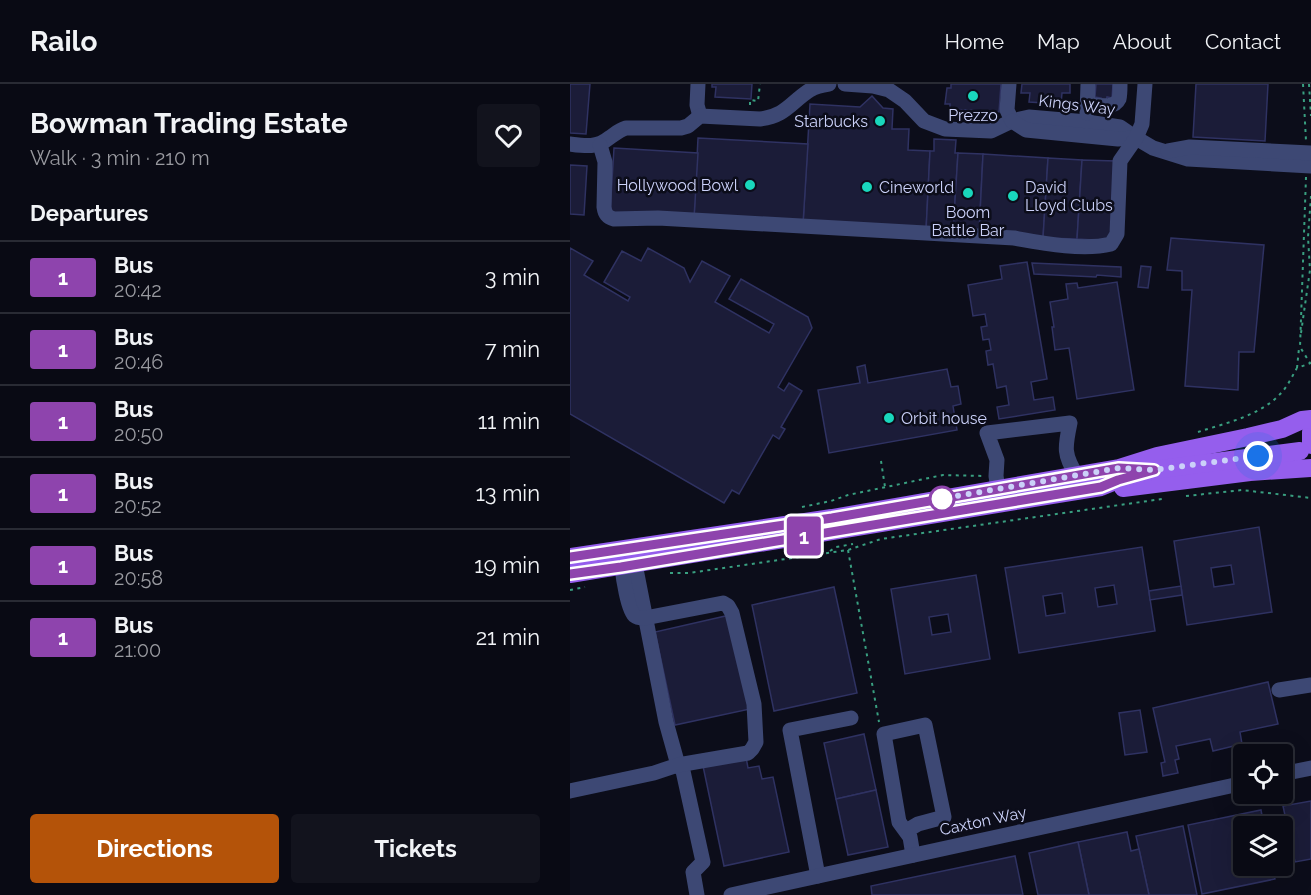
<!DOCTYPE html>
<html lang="en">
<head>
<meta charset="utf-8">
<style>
  body { margin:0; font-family:Raleway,sans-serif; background:#12131d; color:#f1f3f6; height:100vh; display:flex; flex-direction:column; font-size:22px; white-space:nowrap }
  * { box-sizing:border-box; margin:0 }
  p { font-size:20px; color:#999aa0 }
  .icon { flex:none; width:33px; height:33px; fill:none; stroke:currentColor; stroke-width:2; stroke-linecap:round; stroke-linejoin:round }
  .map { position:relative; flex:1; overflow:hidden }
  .sheet { display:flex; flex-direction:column; background:#090a14; width:570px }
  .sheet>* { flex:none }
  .badge { padding:0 12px; border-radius:4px; font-size:21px; line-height:39px }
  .buttons { position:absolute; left:663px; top:660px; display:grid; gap:12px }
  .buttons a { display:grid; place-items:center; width:60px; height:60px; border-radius:6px; background:#090a14; box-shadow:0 6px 24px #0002,0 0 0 2px #292b34; font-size:30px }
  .you { position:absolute; width:30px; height:30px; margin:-15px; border:4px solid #fff; border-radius:50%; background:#1a73e8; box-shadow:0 0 0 9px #1a73e833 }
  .map>.badge { position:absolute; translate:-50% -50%; box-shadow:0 0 0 3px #fff }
  h2 { padding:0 30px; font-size:22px; line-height:54px }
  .round { display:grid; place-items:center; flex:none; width:63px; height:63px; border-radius:6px; background:#12131d }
  .headline { display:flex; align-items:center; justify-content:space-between; height:102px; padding:0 30px }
  h1 { font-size:28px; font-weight:700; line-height:45px }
  .button { display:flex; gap:12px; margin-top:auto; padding:12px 30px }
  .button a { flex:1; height:69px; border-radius:6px; background:#b45309; color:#fff; font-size:24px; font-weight:700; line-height:69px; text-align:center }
  .button a+a { background:#12131d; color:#f1f3f6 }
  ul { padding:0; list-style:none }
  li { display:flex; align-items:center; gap:18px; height:72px; padding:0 30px; border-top:2px solid #292b34 }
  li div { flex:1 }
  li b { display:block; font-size:22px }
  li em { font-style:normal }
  li .badge { min-width:66px; font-weight:700; text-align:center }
  header { display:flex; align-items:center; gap:36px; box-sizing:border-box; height:84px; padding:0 30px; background:#090a14; border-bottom:2px solid #292b34 }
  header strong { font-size:28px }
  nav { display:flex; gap:33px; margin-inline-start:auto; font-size:21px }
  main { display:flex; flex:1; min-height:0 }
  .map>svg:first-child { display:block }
</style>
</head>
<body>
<header>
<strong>Railo</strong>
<nav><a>Home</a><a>Map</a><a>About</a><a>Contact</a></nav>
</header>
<main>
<section class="sheet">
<div class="headline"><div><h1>Bowman Trading Estate</h1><p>Walk · 3 min · 210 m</p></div><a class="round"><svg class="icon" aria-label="heart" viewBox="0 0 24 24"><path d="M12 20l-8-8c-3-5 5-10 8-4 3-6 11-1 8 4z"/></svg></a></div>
<h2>Departures</h2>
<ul>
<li><span class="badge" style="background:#8e44ad;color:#fff">1</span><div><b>Bus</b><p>20:42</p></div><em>3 min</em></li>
<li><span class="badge" style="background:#8e44ad;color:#fff">1</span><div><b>Bus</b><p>20:46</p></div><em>7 min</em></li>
<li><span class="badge" style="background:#8e44ad;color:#fff">1</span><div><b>Bus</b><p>20:50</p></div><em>11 min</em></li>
<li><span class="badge" style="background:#8e44ad;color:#fff">1</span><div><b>Bus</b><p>20:52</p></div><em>13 min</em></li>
<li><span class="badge" style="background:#8e44ad;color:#fff">1</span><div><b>Bus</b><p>20:58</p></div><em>19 min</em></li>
<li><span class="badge" style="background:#8e44ad;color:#fff">1</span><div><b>Bus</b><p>21:00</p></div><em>21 min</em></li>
</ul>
<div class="button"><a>Directions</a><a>Tickets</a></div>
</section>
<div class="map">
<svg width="741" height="811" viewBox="0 0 741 811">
  <rect width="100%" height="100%" fill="#0c0d1a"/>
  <g fill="#1b1c38" stroke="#2f3262" stroke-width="1.5" fill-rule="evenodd">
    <polygon points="0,0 20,0 16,50 0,49"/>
    <polygon points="142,0 182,0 181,15 145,13 146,3 142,3"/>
    <polygon points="381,0 431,0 429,28 380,25 380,20 375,20 377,4 381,4"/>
    <polygon points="452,0 500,0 500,9 492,9 491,20 459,18 460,9 451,9"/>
    <polygon points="526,0 543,0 542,14 537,13 536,17 530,17 531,14 525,13"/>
    <polygon points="626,0 698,0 695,57 623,53"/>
    <polygon points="302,12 313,24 323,25 322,45 339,45 338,66 360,67 356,147 233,140 240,20 290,23"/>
    <polygon points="128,54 238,60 233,140 124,134"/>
    <polygon points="364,55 386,56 385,69 388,69 383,148 356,147 360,67 364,67"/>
    <polygon points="44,64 128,69 124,134 40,129"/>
    <polygon points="388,69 413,70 409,150 383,148"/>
    <polygon points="413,70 478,74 473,154 409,150"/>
    <polygon points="478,74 512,76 507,155 473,154"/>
    <polygon points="512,76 546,77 540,157 507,155"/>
    <polygon points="0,81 17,82 14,131 0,130"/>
    <polygon points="601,154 694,161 684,268 669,268 668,306 615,302 622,206 612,206 612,187 597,186"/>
    <polygon points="0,164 23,177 14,191 58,217 60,213 34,198 52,167 71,177 78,164 114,184 120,198 132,177 160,192 145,218 199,249 204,240 159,215 171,195 238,233 242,244 208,303 214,307 219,299 232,307 211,343 215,345 209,355 203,351 169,410 162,406 154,419 0,330"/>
    <polygon points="457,178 477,295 461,298 464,316 483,313 485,326 429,335 427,323 439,321 436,302 427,304 423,280 418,281 416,267 421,266 419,255 413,256 411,243 417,242 415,230 403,232 398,201 432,195 430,182"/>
    <polygon points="462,179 551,183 551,193 527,191 526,193 464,190"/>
    <polygon points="571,182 581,183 578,204 568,203"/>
    <polygon points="547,198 564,306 507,315 499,264 485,266 482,243 484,243 480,218 498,215 496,200 507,199 508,204"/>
    <polygon points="295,281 298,299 377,285 381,303 388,302 391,320 383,322 387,346 259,369 248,306 290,299 287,283"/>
    <path d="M689 443 702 528 617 541 604 457ZM661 481 664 500 644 503 641 484Z"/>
    <path d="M572 463 585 547 449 569 435 484ZM544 501 547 520 528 523 525 504ZM492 509 495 529 476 532 473 512Z"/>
    <path d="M406 491 420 575 335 590 321 505ZM378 530 381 548 362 551 359 533Z"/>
    <polygon points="611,502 612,511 580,516 579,507"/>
    <polygon points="264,503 287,609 204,627 182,521"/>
    <polygon points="160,531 180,625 105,641 85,548"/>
    <polygon points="698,598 708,640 670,648 672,660 643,667 640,655 606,662 609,675 605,676 608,689 593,692 591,679 595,678 583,624"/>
    <polygon points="570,626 577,668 555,671 549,629"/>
    <polygon points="294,650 306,706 266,715 254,659"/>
    <polygon points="176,673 178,684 189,682 192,695 203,693 219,768 154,782 133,682"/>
    <polygon points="306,706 318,763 278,771 266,715"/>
    <polygon points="741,717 741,775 725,778 713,722"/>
    <polygon points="691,726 694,742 674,742 674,782 702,782 705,795 632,810 618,741"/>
    <polygon points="613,742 627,811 579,811 566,752"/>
    <polygon points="557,748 561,767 569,765 579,811 519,811 508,758"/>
    <polygon points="508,758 519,811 468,811 459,769"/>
    <polygon points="445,772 453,811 302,811 301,802"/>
  </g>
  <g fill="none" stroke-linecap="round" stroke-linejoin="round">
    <g stroke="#399f80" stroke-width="2" stroke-dasharray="3 4.5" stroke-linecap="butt">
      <polyline points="733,0 736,57"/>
      <polyline points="739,0 741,32"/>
      <polyline points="180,21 180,16 188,17 190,0"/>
      <polyline points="736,93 730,263 740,279"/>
      <polyline points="731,249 740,186 738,153 741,112"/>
      <polyline points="727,284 729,264"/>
      <path d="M628 348C659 338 699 330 718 300 721 295 724 289 727 284L741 279"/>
      <polyline points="311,377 315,403"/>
      <polyline points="616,412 672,406 741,414"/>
      <polyline points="232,423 261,417 278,411 373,391 415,392"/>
      <polyline points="278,466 309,638"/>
      <polyline points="260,467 266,463 283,460"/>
      <polyline points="100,489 119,489 278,466 311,455 592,415"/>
      <polyline points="0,506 15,503"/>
    </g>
    <g stroke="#3d4874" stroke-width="15">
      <polyline points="128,0 127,21 130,32"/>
      <polyline points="275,0 303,2 319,6 335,17 354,37 375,45 421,47 442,37 459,33 517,38 550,43 566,54 583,64 618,75 741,82"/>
      <polyline points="439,0 437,26 442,37"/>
      <path d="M517 20C527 21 544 26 549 15 550 11 550 4 550 0"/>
      <polyline points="517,29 518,0"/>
      <polyline points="442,37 456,46 548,55 566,54"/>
      <path d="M0 60C15 62 27 64 39 54 45 50 49 46 56 44H111L118 42 130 32 190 35C216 32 221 18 240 6 246 2 252 1 259 0"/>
      <path d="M30 61 35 78 34 123C35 130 37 133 44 135L88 134 444 154C472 159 513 167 541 160L547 150 550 77 566 54 572 40 575 0"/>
      <polyline points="598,67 620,63 741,69"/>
      <path d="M428 405 426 392 427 376 417 349 500 339C495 363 493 370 507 392"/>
      <polyline points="65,480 96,638 108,681 113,687 133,778 123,788 127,811"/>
      <polyline points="709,606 741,601"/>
      <polyline points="712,690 741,684"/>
      <path d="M0 707 84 689 108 681 178 669 182 665 186 658 184 620 162 529 158 522 153 519 75 534C73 534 67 534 65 532 58 527 53 493 52 483"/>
      <polyline points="336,747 348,740 374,733 355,641 314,650 329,738 340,753 343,771"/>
      <polyline points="248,792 220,646 281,634"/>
      <polyline points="161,811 674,699"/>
    </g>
    <g stroke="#955eed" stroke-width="18">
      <polyline points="741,348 741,361"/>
      <polyline points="553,404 680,388 741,384"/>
      <polyline points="0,473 262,434 549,384 587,372 678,353 712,345 732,336 741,335"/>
      <polyline points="0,490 531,403 548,396 584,386 730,367"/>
    </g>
  </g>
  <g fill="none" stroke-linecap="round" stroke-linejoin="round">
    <defs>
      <polyline id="line" points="0,473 262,434 549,384 584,386 548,396 531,403 51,483 0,490"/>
    </defs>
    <use href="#line" stroke="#fff" stroke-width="14"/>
    <use href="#line" stroke="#8e44ad" stroke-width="9"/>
    <polyline stroke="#cbd1f9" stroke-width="6" stroke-dasharray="0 10.8" points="372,415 364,416 549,384 584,386 688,372"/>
  </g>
  <g fill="#19d7bc" stroke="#0c0d1a" stroke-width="2">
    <circle cx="403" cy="12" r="6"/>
    <circle cx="310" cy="37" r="6"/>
    <circle cx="180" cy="101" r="6"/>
    <circle cx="297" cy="103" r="6"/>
    <circle cx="398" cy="109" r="6"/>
    <circle cx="443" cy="112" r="6"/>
    <circle cx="319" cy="334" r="6"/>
  </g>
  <circle fill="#fff" stroke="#8e44ad" stroke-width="3" cx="372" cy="415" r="12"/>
  <g text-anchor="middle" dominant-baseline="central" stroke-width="5" stroke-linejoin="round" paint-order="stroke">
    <g font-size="16" fill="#cbd1f9" stroke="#0c0d1a">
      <text transform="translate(507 21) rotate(7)">Kings Way</text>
      <text transform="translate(413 737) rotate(-12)">Caxton Way</text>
    </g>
    <g font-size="16" fill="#cbd1f9" stroke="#0c0d1a" text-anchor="start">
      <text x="403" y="31" text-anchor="middle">Prezzo</text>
      <text x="298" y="37" text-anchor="end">Starbucks</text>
      <text x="168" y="101" text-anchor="end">Hollywood Bowl</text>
      <text x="309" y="103">Cineworld</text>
      <text x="455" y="103">David<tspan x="455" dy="18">Lloyd Clubs</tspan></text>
      <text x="398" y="128" text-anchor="middle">Boom<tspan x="398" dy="18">Battle Bar</tspan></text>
      <text x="331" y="334">Orbit house</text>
    </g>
  </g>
</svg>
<div class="buttons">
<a><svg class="icon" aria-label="locate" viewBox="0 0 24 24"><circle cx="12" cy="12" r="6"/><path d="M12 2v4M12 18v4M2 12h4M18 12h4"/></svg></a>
<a><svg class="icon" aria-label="layers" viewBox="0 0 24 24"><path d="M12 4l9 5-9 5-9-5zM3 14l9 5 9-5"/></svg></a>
</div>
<div class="you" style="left:688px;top:372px"></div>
<b class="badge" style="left:234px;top:452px;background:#8e44ad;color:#fff">1</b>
</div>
</main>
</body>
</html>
